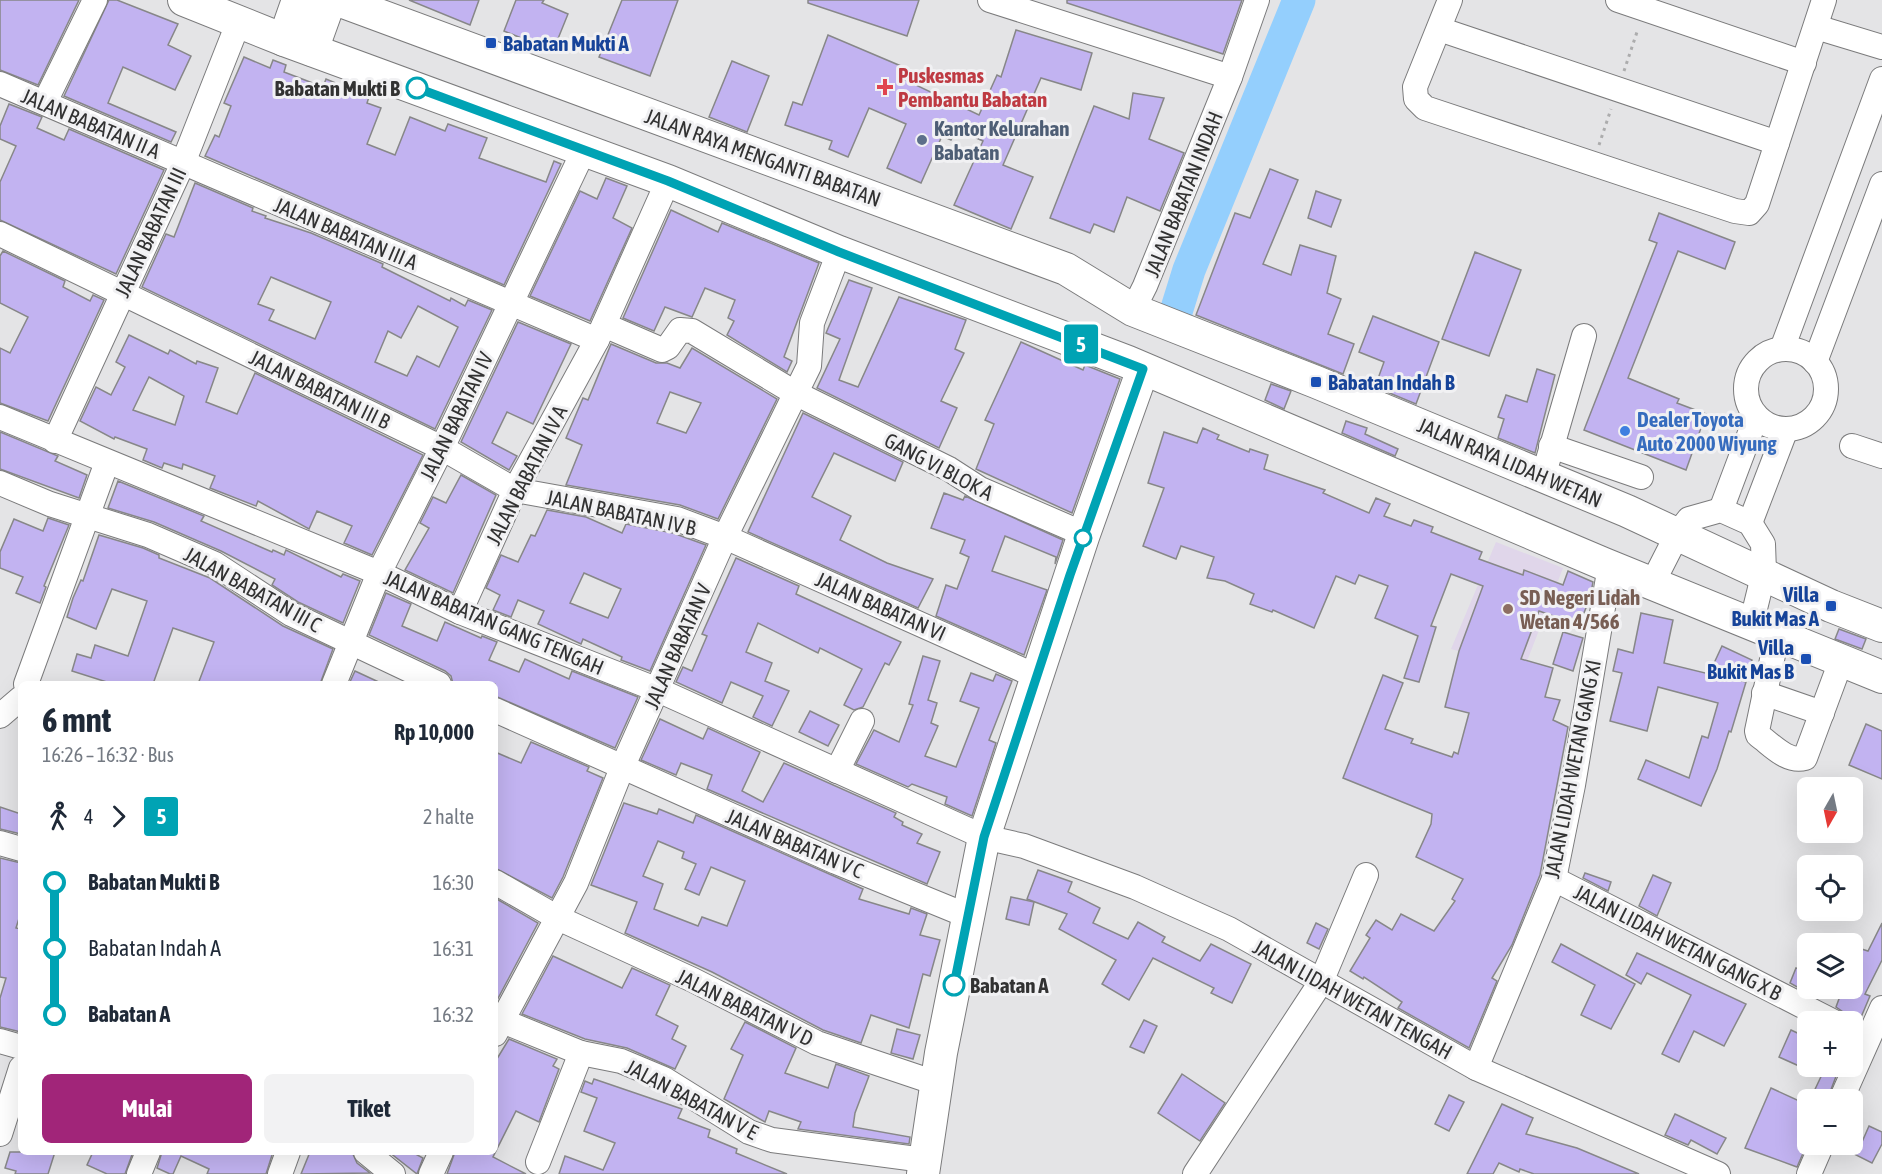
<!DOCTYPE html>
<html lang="id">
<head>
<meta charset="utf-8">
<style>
  body { margin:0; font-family:"Asap Condensed",sans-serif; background:#f2f2f3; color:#1f2937; height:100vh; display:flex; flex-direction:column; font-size:22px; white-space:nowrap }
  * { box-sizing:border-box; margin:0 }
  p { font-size:20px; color:#747a83 }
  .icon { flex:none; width:33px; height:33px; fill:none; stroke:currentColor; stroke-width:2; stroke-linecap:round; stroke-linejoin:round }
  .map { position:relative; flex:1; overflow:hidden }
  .details { position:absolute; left:18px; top:681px; width:480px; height:474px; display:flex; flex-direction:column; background:#fff; border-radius:9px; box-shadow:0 6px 24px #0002 }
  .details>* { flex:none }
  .badge { padding:0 12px; border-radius:4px; font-size:21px; line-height:39px }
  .needle { width:39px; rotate:189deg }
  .fabs { position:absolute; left:1797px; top:777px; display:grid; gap:12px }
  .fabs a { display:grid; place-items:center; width:66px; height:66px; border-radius:9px; background:#fff; box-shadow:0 6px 24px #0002; font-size:30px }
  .map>.badge { position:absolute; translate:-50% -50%; box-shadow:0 0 0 3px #fff }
  .legs { display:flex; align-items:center; gap:9px; height:66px; padding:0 24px; font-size:20px }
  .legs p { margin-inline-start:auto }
  .overview { display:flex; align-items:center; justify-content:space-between; height:102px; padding:0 24px }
  h1 { font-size:33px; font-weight:700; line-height:45px }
  .action { display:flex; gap:12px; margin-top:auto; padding:12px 24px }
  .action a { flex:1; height:69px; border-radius:9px; background:#a12579; color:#fff; font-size:24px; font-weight:700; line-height:69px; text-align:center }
  .action a+a { background:#f2f2f3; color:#1f2937 }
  ul { padding:0 24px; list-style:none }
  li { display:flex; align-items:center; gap:21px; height:66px; font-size:22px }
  li i { display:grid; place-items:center; width:9px; height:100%; margin:0 8px; background:currentColor }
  li i::after { content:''; width:15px; height:15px; margin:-8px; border:4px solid; border-radius:50%; background:#fff }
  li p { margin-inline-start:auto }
  li:first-child i { background:linear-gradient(#0000 50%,currentColor 0) }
  li:last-child i { background:linear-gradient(currentColor 50%,#0000 0) }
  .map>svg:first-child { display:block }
</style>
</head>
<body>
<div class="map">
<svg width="1882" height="1174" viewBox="0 0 1882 1174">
  <rect width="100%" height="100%" fill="#e4e4e6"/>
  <polygon fill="#e0d6ea" points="1496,542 1563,568 1524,669 1451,649"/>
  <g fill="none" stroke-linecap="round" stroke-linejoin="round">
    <polyline stroke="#94cffd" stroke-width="33" points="1175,315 1189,270 1299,0"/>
  </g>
  <g fill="#c2b3f1" stroke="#878788" stroke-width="1.5" fill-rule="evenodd">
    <polygon points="0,0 79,0 38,85 0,70"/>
    <polygon points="109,0 117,0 178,24 168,45 191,56 175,90 123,67 108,103 176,132 171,142 64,96"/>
    <polygon points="409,0 479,0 470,25"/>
    <polygon points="516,0 544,0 542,3 568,14 553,51 504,31"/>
    <polygon points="622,0 678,0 650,76 599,57"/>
    <polygon points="808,0 919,0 907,36 808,3"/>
    <polygon points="1067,0 1242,0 1223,54 1067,3"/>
    <polygon points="1016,30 1092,53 1081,90 1041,78 1003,165 1033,177 1011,229 954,205 983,141 956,129 951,140 942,136 921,183 887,168 906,124 869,108 848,157 829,149 832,141 785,125 793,102 802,105 828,35 908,69 903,79 979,115 997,75 1001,77"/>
    <polygon points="244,57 270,68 273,60 286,65 284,72 323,87 326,79 369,97 367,103 381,108 367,144 395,155 410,117 445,131 448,124 487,138 479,158 546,182 554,161 561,164 504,285 205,156 215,135 219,137 231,106 224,103"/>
    <polygon points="732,61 769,76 747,132 709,117"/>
    <polygon points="1133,93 1164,98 1149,139 1184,153 1160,211 1127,197 1114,232 1094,224 1090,233 1050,218 1094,106 1129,119"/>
    <polygon points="9,104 42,117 37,128 64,140 69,129 164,170 116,274 0,220 0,182 16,146 0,139 0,126"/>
    <polygon points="1270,169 1298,180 1263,264 1291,275 1300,245 1336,256 1327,293 1341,299 1328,334 1354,344 1343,374 1196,315 1235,213 1250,218"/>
    <polygon points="606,178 627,186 613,218 632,228 590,321 530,296 580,191 597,199"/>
    <path d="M195 183 253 208 252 211 266 216 265 218 311 233 383 264 382 267 450 301 451 298 465 306 468 300 492 310 435 429 142 287 166 234 174 237ZM271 277 331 302 315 339 269 320 274 310 258 304ZM418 306 458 327 439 367 417 356 407 376 375 362 388 331 401 338Z"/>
    <polygon points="1316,191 1341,200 1331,227 1308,218"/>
    <polygon points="671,210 718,232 722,223 819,263 784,357 792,361 787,372 727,335 734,321 728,318 735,300 705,288 692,317 665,307 654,331 623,318"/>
    <polygon points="1659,213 1735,242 1725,269 1678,251 1628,378 1679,399 1677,403 1706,414 1686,470 1584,430 1657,243 1649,240"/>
    <polygon points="3,251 65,281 63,287 90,301 93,295 104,300 48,421 0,403 0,348 10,353 28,317 0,303 0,256"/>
    <polygon points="1475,252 1521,270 1489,356 1442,339"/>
    <polygon points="849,280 872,288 839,380 858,387 899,297 966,320 955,349 964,353 941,401 957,408 939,448 817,388 840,339 826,333"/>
    <polygon points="1373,316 1439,342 1416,404 1375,387 1384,362 1359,352"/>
    <polygon points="518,322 571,344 533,424 507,412 492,443 517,456 509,470 461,442"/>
    <path d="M129 335 168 354 170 350 196 364 197 361 218 368 206 402 237 414 255 373 423 455 372 555 344 543 352 526 317 511 309 529 258 501 256 506 210 488 215 476 183 464 182 469 164 463 162 468 143 460 147 449 115 437 114 439 80 421 96 387 111 395 125 367 116 362ZM149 377 184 396 175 425 133 410Z"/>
    <polygon points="1021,342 1083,370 1085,365 1120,379 1072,513 976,469 994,424 985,420"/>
    <path d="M611 344 656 363H667L680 368 692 348 777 399 718 519 680 505 566 485 582 445 566 438 583 398 588 400ZM670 392 701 403 686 433 657 423Z"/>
    <polygon points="1537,369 1555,375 1535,453 1498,438 1504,419 1498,417 1506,395 1527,402"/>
    <polygon points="1271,384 1291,391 1284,409 1265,400"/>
    <polygon points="803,413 903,462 895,481 834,453 812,497 851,516 840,540 887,563 933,579 918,608 748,532"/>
    <polygon points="1346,421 1367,428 1365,434 1398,449 1395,456 1342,433"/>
    <polygon points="1203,428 1219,435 1217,439 1249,452 1250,449 1268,455 1264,469 1325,490 1323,493 1369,513 1376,498 1390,504 1384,516 1411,526 1414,520 1433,527 1431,532 1482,552 1479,559 1523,575 1524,570 1563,585 1568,571 1593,582 1590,598 1579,625 1539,611 1521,659 1553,668 1545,697 1560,700 1553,720 1568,727 1540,875 1512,945 1492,978 1497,981 1469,1048 1398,1008 1402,1002 1364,977 1363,979 1350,971 1370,938 1366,935 1376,920 1392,930 1401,914 1434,931 1455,901 1452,899 1463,879 1416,857 1431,824 1432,814 1343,778 1383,675 1403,683 1385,729 1413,739 1411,743 1452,757 1454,752 1458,754 1469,713 1445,707 1459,651 1483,586 1451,574 1431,626 1436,627 1419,682 1404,678 1418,636 1375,618 1388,586 1359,575 1355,584 1336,576 1314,628 1273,610 1272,612 1250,604 1254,594 1225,581 1207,578 1214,557 1181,546 1176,559 1143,546 1164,488 1148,483 1164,432 1197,443"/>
    <polygon points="0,432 58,456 55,461 87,475 79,498 0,469"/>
    <polygon points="461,475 496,495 453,593 405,570 429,528 420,523 433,497 446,503"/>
    <polygon points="118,481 204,516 201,521 272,552 273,550 284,555 286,550 341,577 343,574 360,581 343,623 298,602 272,585 275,579 221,551 154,522 108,508"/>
    <polygon points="944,493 963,500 965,496 1063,540 1055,564 1056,557 1005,536 992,571 1047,590 1024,655 936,616 946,585 957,589 969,557 960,553 965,540 931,528"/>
    <path d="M547 510 586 517 622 533 626 524 673 533 706 545 650 671 621 660 622 657 583 639 581 644 538 624 544 611 518 600 511 617 493 610 500 595 486 588 501 555 518 562 531 535 535 536ZM584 573 621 589 608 618 570 603Z"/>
    <polygon points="48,518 69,525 44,586 46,587 40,603 16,593 23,577 0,568 0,552 14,519 43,531"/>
    <polygon points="99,535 143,548 159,555 159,558 210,578 283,626 333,649 320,684 198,684 214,642 173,628 153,684 113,684 72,671 77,654 91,658 95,645 128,656 147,601 112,589 96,629 67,617 73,598 81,580 83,581"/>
    <polygon points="736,558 799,586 796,594 901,642 889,665 885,663 863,707 854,710 844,705 862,669 820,648 818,653 758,623 746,652 772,663 765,681 789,691 772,726 753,717 763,696 731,682 722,703 676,682 683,667 692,671 707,636 702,634"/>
    <polygon points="386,593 411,604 402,626 437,641 445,622 481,638 482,636 497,642 489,660 519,672 525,659 569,679 572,671 638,697 615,748 495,696 495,684 453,684 451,676 445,671 369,635"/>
    <polygon points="1641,613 1673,620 1664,663 1709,674 1722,646 1752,660 1742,681 1746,682 1731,732 1729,731 1717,769 1701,806 1638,779 1646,760 1689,778 1702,736 1708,738 1718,703 1658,687 1647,731 1610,721 1622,673 1613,671 1618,649 1633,653"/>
    <polygon points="1839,629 1866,639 1862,649 1835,639"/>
    <polygon points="1563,632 1583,638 1573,671 1553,664"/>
    <polygon points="923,656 940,661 928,700 937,703 931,723 938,726 925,756 956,767 979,708 960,701 971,673 993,681 996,674 1012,681 989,740 996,743 972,816 945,804 947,797 912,784 908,787 856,764 874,730 899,742 913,705 909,704"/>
    <polygon points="355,671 383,684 349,684"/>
    <polygon points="810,711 839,725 828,746 799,732"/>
    <polygon points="660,719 703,739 708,728 760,752 742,791 763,802 784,763 896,813 894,817 903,822 902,825 922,834 917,843 940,852 927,884 707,789 712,775 681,763 676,775 641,760"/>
    <polygon points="1866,724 1882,731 1882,779 1849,765"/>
    <polygon points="531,742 589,767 587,771 603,778 563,877 552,898 495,868 495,752 521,763"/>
    <path d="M624 803 657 814 659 809 693 823 696 815 863 889 859 899 909 914 911 908 927 914 920 935 940 940 930 976 923 974 909 1028 871 1015 861 1043 823 1030 712 972 625 933 637 902 591 885ZM658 841 684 852 682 858 696 864 685 889 699 895 711 867 745 881 727 926 702 917 698 926 654 909 663 884 643 876Z"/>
    <polygon points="0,807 21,814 21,834 0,829"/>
    <polygon points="0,858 21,863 21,912 16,928 21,929 21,1032 0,1027 0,998 6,978 0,977"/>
    <polygon points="1038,870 1072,882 1068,892 1100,908 1093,923 1128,939 1138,922 1165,937 1162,942 1200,961 1211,944 1251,964 1232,1003 1211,993 1214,988 1153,958 1129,1000 1102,984 1116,960 1059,929 1067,914 1027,899"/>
    <polygon points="1585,873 1611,882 1608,891 1583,878"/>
    <polygon points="1653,875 1671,883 1657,916 1639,906"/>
    <polygon points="1011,897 1034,902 1029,925 1006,919"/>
    <polygon points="495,898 538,923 495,1004"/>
    <polygon points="1316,923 1328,929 1319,949 1307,943"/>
    <polygon points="1882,923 1882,960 1865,994 1870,996 1859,1022 1848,1022 1846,1014 1836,1007 1843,988 1852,988 1852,946 1868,951"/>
    <polygon points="1561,944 1635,984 1611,1029 1581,1015 1595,985 1552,962"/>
    <polygon points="1637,953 1746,1004 1724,1046 1694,1031 1679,1062 1662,1054 1691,995 1647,973 1641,984 1626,975"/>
    <polygon points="553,956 622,988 632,968 670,985 656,1015 678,1026 672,1039 686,1046 675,1069 627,1048 585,1039 522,1014"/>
    <polygon points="1796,968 1808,972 1806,992 1790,983"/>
    <polygon points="1144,1020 1157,1026 1144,1053 1130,1047"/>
    <polygon points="745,1022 796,1048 785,1073 828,1088 836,1064 869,1076 855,1113 853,1127 910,1137 909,1144 798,1129 801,1122 769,1111 765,1122 724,1099 743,1055 731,1049"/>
    <polygon points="897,1029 920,1035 913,1059 891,1053"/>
    <polygon points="1791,1030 1808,1038 1808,1070 1779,1057"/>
    <polygon points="509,1039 557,1059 553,1066 559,1069 539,1122 516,1111 493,1157 526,1174 447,1174 455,1152 495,1152 495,1062"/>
    <polygon points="1826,1066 1840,1066 1827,1100 1810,1100"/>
    <polygon points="1182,1074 1225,1103 1200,1141 1158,1113"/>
    <polygon points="594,1079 682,1109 678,1118 710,1130 708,1137 737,1149 736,1153 787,1174 559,1174 565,1156 603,1170 615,1143 584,1131 597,1098 581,1092 585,1081 592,1084"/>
    <polygon points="1771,1088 1808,1105 1808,1142 1797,1167 1745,1148"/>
    <polygon points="1449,1095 1464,1102 1449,1131 1435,1124"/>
    <polygon points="1502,1104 1533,1118 1526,1134 1577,1148 1639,1174 1534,1174 1520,1169 1519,1172 1499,1163 1493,1174 1467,1174"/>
    <polygon points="1675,1114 1726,1138 1717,1154 1691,1140 1688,1145 1665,1135"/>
    <polygon points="1869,1126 1882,1132 1882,1144 1872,1163 1852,1153 1858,1140 1862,1142"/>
    <polygon points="10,1152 55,1152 48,1174 15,1174 16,1171 5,1168"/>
    <polygon points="93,1152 133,1152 125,1174 107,1174 87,1165"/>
    <polygon points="162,1152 273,1152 266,1174 207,1174 209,1169 181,1156 173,1174 170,1174 157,1168"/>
    <polygon points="310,1152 352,1152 357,1163 370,1173 301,1174"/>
    <polygon points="389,1152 412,1152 423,1158 417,1174"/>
  </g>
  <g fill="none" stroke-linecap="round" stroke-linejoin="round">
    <defs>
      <g id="minor">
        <polyline points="990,0 1230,77"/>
        <polyline points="1450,0 1415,87 1416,99 1425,108 1735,211 1749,213 1757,204 1824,0"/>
        <polyline points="1618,0 1804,63"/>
        <polyline points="1816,27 1882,47"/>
        <polyline points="1439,29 1777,143"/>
        <polyline points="0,84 597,340"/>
        <polyline points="45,102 95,0"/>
        <polyline points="0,234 442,448 515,490 677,519 725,537 1036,676"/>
        <polyline points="1133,310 1145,286 1230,77 1257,0"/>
        <polyline points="604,325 662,350 668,347 680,330 692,331 795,393 949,469 980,489 1084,534"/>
        <polyline points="1782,349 1882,79"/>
        <circle cx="1786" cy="389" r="40"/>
        <polyline points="1815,362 1882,184"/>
        <polyline points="0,417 379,573 460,612 658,690 984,837 1024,846 1135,887 1229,929 1476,1068 1718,1174"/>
        <polyline points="55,441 183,163 239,21"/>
        <polyline points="1551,446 1641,477"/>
        <polyline points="1852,446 1882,456"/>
        <polyline points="1543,477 1584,336"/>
        <polyline points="0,483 50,504 148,535 215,564 291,614 439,684"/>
        <polyline points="1721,510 1756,417"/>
        <polyline points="1750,523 1786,429"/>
        <polyline points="1652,584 1678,533 1689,519 1721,510 1750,523 1763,544 1764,572 1751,625"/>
        <polyline points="460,612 515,490 597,340 668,181"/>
        <path d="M1777 636 1757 731 1758 735C1772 745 1787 763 1805 758L1841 661"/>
        <polyline points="26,684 107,462"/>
        <polyline points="334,684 379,573 442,448 584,150"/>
        <polyline points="1764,693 1822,713"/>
        <polyline points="495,710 836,862 968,916"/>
        <polyline points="0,716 21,698"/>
        <polyline points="837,771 862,721"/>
        <polyline points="0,843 21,849"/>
        <polyline points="1554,879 1834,1022"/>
        <polyline points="495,882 558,918 693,980 817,1043 936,1083"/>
        <polyline points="495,1018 581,1053 621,1061 664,1079 749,1132 772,1140 924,1160"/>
        <polyline points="495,1034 576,883 622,768 725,537 809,366 812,323 839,252"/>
        <polyline points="0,1041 21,1047"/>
        <polyline points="1476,1068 1554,879 1573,785 1610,566"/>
        <polyline points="1841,1100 1882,1008"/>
        <polyline points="0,1134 21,1068"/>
        <polyline points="366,1152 393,1174"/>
        <polyline points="538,1162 581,1053"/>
        <polyline points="139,1174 148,1152"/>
        <polyline points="280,1174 288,1152"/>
        <polyline points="431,1174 441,1152"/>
        <polyline points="1195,1174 1321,982 1366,875"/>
        <polyline points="1809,1174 1822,1144"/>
      </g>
      <g id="major">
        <polyline points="184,0 284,40 668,181 839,252 1128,362 1604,564 1882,677"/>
        <polyline points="338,0 1066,269 1133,310 1316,382 1627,511 1831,606 1882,626"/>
        <polyline points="284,40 298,0"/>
        <polyline points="312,50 330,0"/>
        <polyline points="923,1174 941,1053 984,837 1084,534 1143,369"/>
      </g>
    </defs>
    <use href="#minor" stroke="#7b7b7c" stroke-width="26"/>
    <use href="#major" stroke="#7b7b7c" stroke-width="34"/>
    <g stroke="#acacad" stroke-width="3" stroke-dasharray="3 4.5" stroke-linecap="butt">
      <polyline points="1624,71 1638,29"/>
      <polyline points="1599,145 1611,109"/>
    </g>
    <use href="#minor" stroke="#fff" stroke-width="24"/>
    <use href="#major" stroke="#fff" stroke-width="32"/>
  </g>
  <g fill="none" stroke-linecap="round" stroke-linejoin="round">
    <defs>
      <polyline id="line-1" points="417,88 668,181 839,252 1143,369 1070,575 984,837 954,985"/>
    </defs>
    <use href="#line-1" stroke="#fff" stroke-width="14"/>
    <use href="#line-1" stroke="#00a3b4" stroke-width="9"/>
  </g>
  <g fill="#1a4fb4" stroke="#f1f1f3" stroke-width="2">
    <rect x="485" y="37" width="12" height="12" rx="3"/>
    <rect x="1310" y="376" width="12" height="12" rx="3"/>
    <rect x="1825" y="600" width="12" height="12" rx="3"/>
    <rect x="1800" y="653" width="12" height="12" rx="3"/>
  </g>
  <path fill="#e0444e" stroke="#f1f1f3" stroke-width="2" d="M882 78h6v6h6v6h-6v6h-6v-6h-6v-6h6z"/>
  <g fill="#fff" stroke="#00a3b4" stroke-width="3">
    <circle cx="417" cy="88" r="10"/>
    <circle cx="1083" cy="538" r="8"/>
    <circle cx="954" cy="985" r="10"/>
  </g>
  <circle fill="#5c6f8a" stroke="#f1f1f3" stroke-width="2" cx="922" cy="140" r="6"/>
  <circle fill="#3f7fe0" stroke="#f1f1f3" stroke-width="2" cx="1625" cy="431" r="6"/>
  <circle fill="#8d6e63" stroke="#f1f1f3" stroke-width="2" cx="1508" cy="609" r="6"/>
  <g text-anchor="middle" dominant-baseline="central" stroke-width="6" stroke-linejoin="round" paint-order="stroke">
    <g font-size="21" font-weight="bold" fill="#164399" stroke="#f1f1f3" text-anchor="start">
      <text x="503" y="43">Babatan Mukti A</text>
      <text x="1328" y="382">Babatan Indah B</text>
      <text x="1819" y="594" text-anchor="end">Villa<tspan x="1819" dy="24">Bukit Mas A</tspan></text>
      <text x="1794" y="647" text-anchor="end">Villa<tspan x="1794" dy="24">Bukit Mas B</tspan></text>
    </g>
    <g font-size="21" font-weight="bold" fill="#be3a42" stroke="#f1f1f3" text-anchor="start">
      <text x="898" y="75">Puskesmas<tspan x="898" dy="24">Pembantu Babatan</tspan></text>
    </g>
    <g font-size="21" font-weight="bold" fill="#323232" stroke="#f1f1f3" text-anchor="end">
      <text x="400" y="88">Babatan Mukti B</text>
      <text x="970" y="985" text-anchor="start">Babatan A</text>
    </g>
    <g font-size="21" fill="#323232" stroke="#f1f1f3">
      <text transform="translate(91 123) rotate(23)">JALAN BABATAN II A</text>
      <text transform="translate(763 157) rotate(20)">JALAN RAYA MENGANTI BABATAN</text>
      <text transform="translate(1183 194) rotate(-68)">JALAN BABATAN INDAH</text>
      <text transform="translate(150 232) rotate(-65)">JALAN BABATAN III</text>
      <text transform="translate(346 233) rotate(23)">JALAN BABATAN III A</text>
      <text transform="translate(320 389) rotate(26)">JALAN BABATAN III B</text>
      <text transform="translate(456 416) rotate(-64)">JALAN BABATAN IV</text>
      <text transform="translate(1510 462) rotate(23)">JALAN RAYA LIDAH WETAN</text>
      <text transform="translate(939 466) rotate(28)">GANG VI BLOK A</text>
      <text transform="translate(526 475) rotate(-63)">JALAN BABATAN IV A</text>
      <text transform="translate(621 512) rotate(12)">JALAN BABATAN IV B</text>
      <text transform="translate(253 589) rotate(29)">JALAN BABATAN III C</text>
      <text transform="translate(881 606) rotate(24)">JALAN BABATAN VI</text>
      <text transform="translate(494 622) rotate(23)">JALAN BABATAN GANG TENGAH</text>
      <text transform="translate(677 646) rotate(-66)">JALAN BABATAN V</text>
      <text transform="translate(1572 769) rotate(-79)">JALAN LIDAH WETAN GANG XI</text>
      <text transform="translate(795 843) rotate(23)">JALAN BABATAN V C</text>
      <text transform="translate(1678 942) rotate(27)">JALAN LIDAH WETAN GANG X B</text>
      <text transform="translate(1353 999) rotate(29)">JALAN LIDAH WETAN TENGAH</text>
      <text transform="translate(745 1007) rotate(26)">JALAN BABATAN V D</text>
      <text transform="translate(692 1099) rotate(28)">JALAN BABATAN V E</text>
    </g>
    <g font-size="21" font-weight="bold" fill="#4e5e75" stroke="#f1f1f3" text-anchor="start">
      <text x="934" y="128">Kantor Kelurahan<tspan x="934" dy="24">Babatan</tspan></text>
    </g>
    <g font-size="21" font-weight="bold" fill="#366cbe" stroke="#f1f1f3" text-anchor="start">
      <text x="1637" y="419">Dealer Toyota<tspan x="1637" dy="24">Auto 2000 Wiyung</tspan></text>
    </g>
    <g font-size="21" font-weight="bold" fill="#785e54" stroke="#f1f1f3" text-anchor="start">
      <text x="1520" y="597">SD Negeri Lidah<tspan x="1520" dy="24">Wetan 4/566</tspan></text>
    </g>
  </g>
</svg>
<div class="fabs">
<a><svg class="needle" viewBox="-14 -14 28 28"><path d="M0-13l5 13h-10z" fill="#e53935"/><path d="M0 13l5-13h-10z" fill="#747a83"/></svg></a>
<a><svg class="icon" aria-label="locate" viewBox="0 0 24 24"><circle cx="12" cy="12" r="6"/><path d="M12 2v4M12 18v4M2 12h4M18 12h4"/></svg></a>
<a><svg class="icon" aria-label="layers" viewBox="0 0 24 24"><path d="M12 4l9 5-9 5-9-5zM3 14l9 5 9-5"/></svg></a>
<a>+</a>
<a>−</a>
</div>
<b class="badge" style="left:1081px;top:344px;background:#00a3b4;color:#fff">5</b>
<section class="details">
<div class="overview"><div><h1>6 mnt</h1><p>16:26 – 16:32 · Bus</p></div><b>Rp 10,000</b></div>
<div class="legs"><svg class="icon" aria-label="walk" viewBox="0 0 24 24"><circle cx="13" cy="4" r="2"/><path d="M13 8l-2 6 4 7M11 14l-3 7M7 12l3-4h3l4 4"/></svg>4<svg class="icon" aria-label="forward" viewBox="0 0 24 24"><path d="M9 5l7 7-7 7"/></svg><b class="badge" style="background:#00a3b4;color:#fff">5</b><p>2 halte</p></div>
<ul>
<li><i style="color:#00a3b4"></i><b>Babatan Mukti B</b><p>16:30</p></li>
<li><i style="color:#00a3b4"></i><span>Babatan Indah A</span><p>16:31</p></li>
<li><i style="color:#00a3b4"></i><b>Babatan A</b><p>16:32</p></li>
</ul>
<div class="action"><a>Mulai</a><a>Tiket</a></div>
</section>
</div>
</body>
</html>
